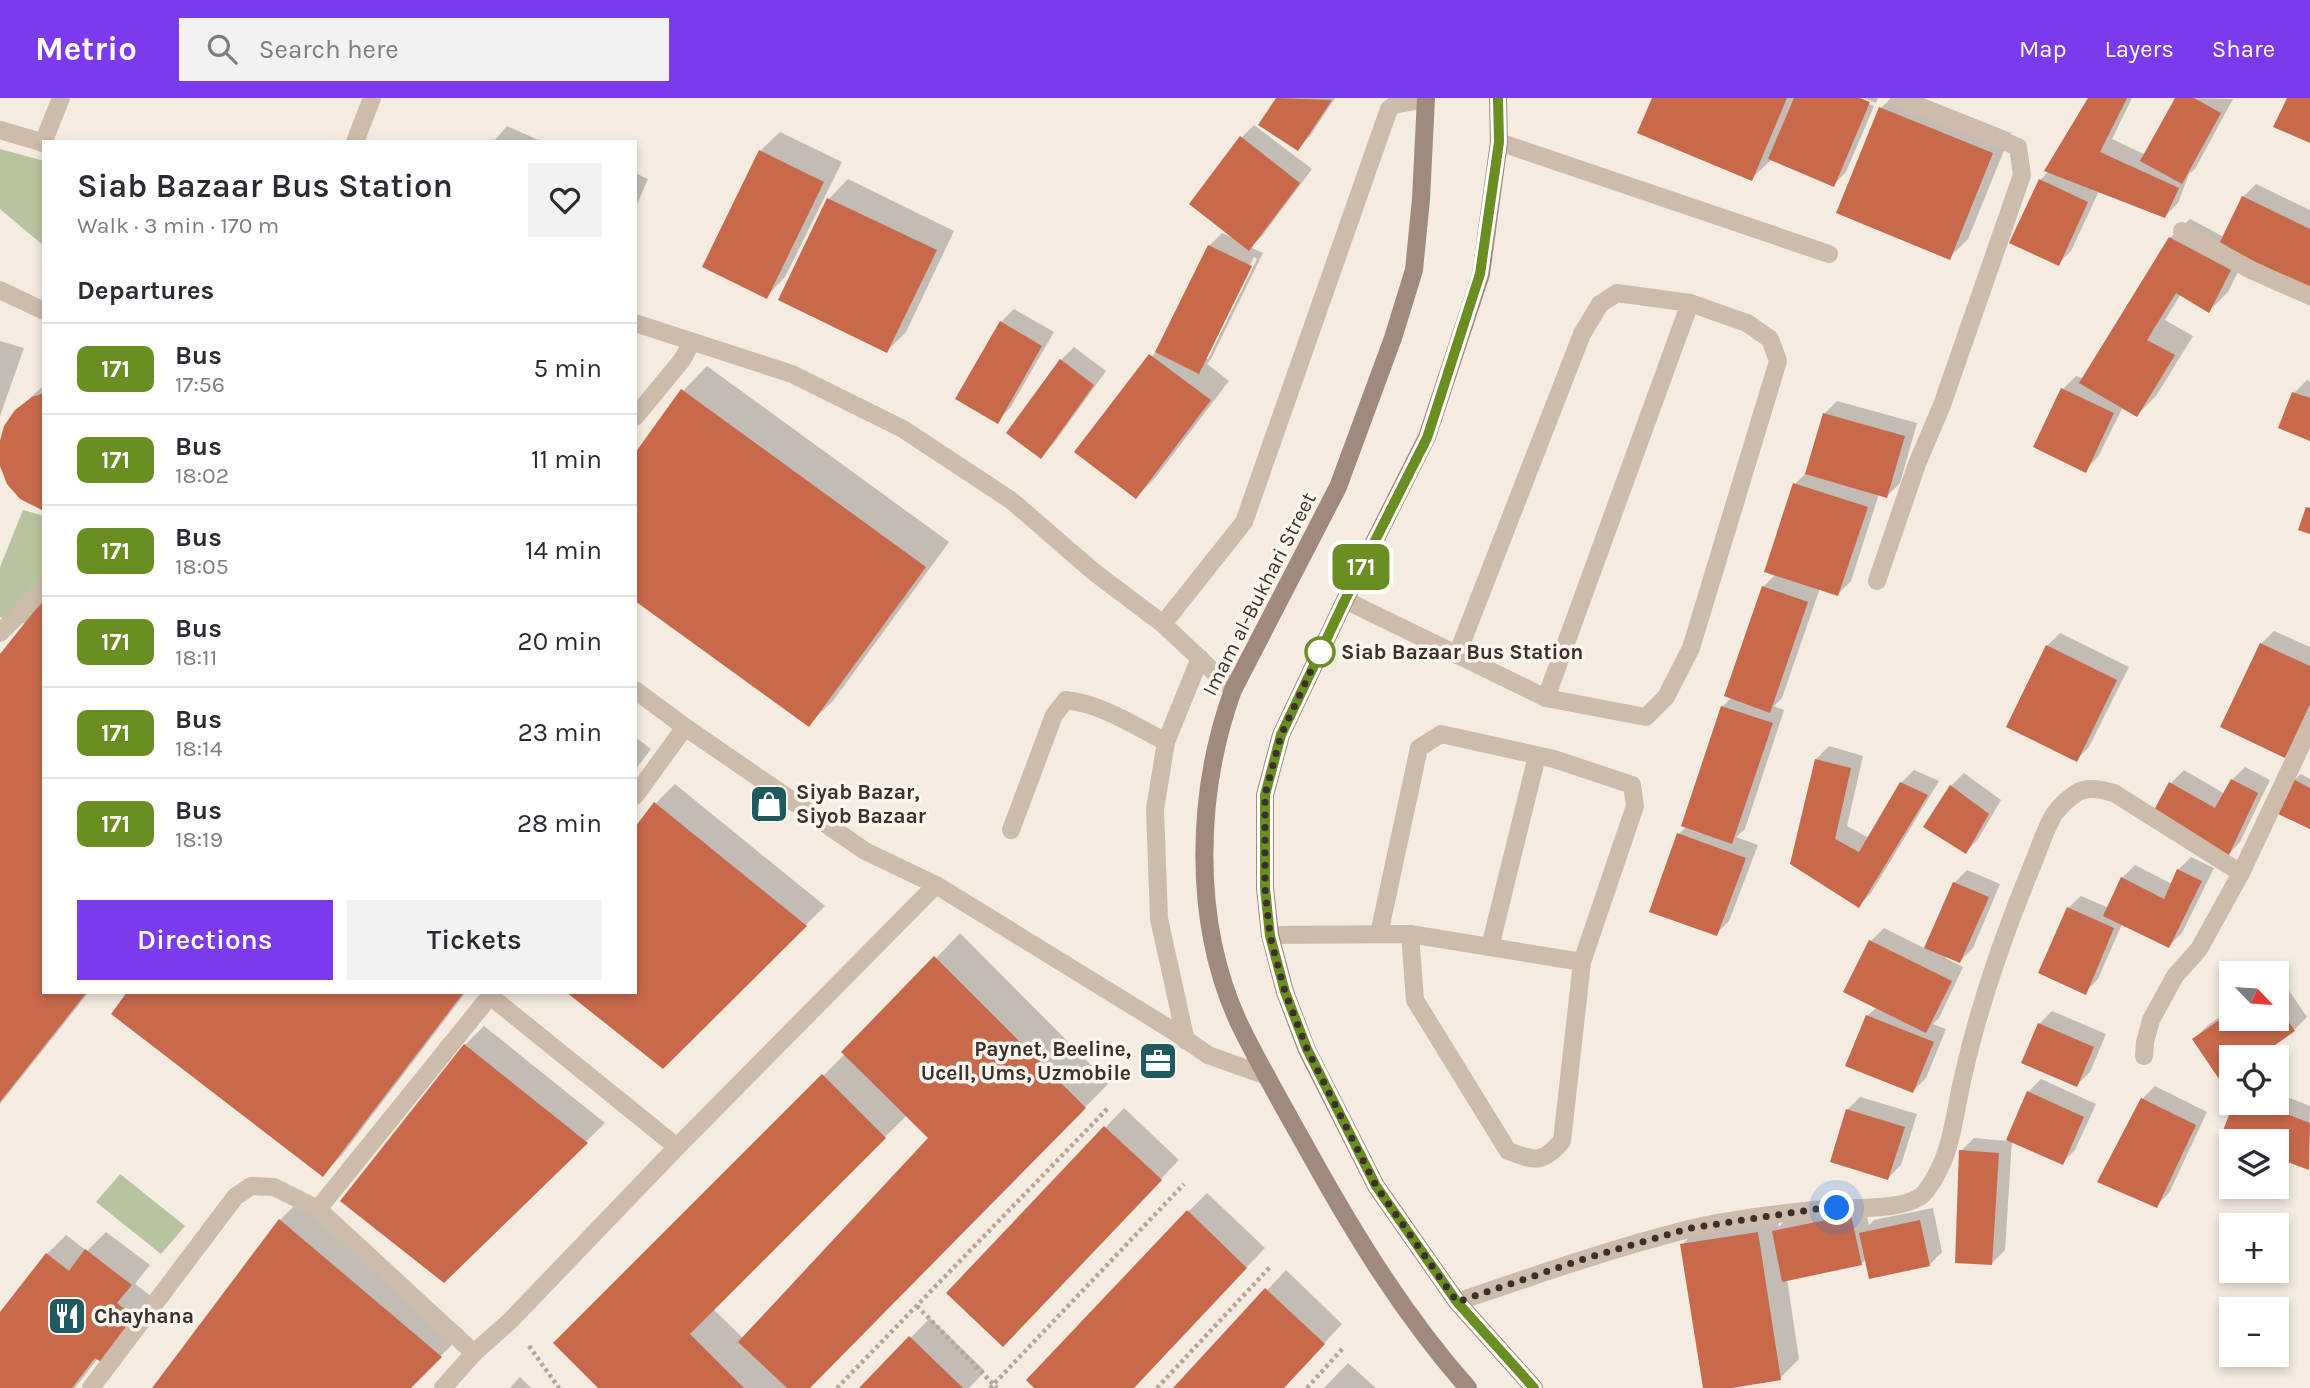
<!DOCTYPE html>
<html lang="en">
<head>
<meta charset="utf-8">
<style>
  body { margin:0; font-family:Karla,sans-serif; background:#f2f2f3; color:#2b2b33; height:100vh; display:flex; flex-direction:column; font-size:26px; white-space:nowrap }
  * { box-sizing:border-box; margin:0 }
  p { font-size:23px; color:#7c7c81 }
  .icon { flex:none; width:38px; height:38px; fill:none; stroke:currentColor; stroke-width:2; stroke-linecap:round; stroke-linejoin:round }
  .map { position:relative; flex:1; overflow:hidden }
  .panel { position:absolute; left:42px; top:42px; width:595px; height:854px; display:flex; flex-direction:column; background:#fff; border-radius:0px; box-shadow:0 4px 10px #0003 }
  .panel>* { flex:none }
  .badge { padding:0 14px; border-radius:10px; font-size:24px; line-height:46px }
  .needle { width:46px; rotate:115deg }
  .controls { position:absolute; left:2219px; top:863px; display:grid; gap:14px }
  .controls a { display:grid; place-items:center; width:70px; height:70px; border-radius:0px; background:#fff; box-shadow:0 4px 10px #0003; font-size:35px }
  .you { position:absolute; width:35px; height:35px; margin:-18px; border:5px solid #fff; border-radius:50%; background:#1a73e8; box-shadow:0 0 0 10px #1a73e833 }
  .map>.badge { position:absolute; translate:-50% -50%; box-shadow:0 0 0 4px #fff }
  h2 { padding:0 35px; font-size:26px; line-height:63px }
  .round { display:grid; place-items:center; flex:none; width:74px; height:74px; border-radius:0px; background:#f2f2f3 }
  .headline { display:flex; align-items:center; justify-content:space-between; height:119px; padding:0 35px }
  h1 { font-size:33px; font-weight:600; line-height:52px }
  .cta { display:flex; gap:14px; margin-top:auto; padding:14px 35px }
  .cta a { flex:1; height:80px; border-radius:0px; background:#7c3aed; color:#fff; font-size:28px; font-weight:600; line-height:80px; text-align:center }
  .cta a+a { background:#f2f2f3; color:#2b2b33 }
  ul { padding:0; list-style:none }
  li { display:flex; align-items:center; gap:21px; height:91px; padding:0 35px; border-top:2px solid #e1e1e2 }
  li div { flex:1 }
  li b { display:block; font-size:26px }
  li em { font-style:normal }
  li .badge { min-width:77px; font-weight:700; text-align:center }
  header { display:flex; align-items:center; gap:42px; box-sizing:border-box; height:98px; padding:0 35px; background:#7c3aed; color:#fff }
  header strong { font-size:33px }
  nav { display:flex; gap:38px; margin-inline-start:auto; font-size:24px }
  .search { width:490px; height:63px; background:#f2f2f3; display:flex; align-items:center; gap:18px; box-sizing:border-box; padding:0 24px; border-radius:0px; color:#7c7c81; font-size:26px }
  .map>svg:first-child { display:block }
</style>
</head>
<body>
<header>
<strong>Metrio</strong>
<div class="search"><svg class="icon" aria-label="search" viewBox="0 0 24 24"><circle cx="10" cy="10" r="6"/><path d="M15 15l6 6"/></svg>Search here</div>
<nav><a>Map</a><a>Layers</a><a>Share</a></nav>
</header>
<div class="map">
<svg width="2310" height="1290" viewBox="0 0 2310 1290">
  <rect width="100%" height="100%" fill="#f4ebe1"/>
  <g fill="#b8c4a0">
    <polygon points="0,51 44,63 44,148 0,111"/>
    <polygon points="23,412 44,418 44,513 33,528 0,519 0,469"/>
    <polygon points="120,1076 185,1128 161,1156 96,1104"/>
  </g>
  <g fill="#0003" fill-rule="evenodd">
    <polygon points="1278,0 1335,0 1310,38 1297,51 1261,27"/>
    <polygon points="1654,0 1855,0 1874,8 1846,74 1833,87 1771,62 1751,81"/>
    <polygon points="1864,0 1878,0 1876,5"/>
    <polygon points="1891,0 1923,0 2011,35 1968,141 1949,160 1881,10"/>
    <polygon points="2090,0 2132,0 2112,41 2146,57 2177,0 2233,1 2195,71 2189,76 2178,105 2165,118 2099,93 2071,153 2058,166 2040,82 2049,73"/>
    <path d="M1254 27 1312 71 1262 138 1250 149 1263 155 1211 261 1207 266 1229 283 1155 380 1136 399 1077 354 1161 247 1209 148 1222 135 1233 140 1241 40ZM1254 159 1257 161 1208 261H1204Z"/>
    <polygon points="507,28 543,44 493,44"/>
    <polygon points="780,34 842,64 785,179 766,199 760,53"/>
    <polygon points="635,75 648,81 635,111"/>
    <polygon points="848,81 954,133 906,234 887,253 780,201 829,101"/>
    <polygon points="2256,86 2310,112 2310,189 2246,158 2228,194 2209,213 2181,196 2165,222 2193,238 2156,298 2137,317 2123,309 2098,359 2085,372 2035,348 2063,291 2076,278 2084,281 2170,140 2190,121 2224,139 2243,99"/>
    <polygon points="1014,211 1054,234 1010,310 997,323 1001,224"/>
    <polygon points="0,243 24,250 0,318"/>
    <polygon points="1074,249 1106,273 1054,345 1041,358 1061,262"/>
    <polygon points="707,268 949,444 833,603 808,627 683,293"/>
    <polygon points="2307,282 2310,283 2310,341 2280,329 2294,295"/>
    <polygon points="44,287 44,412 21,400 16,313"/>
    <polygon points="1837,303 1917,325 1900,385 1887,398 1879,396 1851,483 1838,496 1820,490 1782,600 1774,608 1784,612 1745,731 1736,739 1758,747 1729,823 1716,836 1679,736 1687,728 1722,609 1732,599 1763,489 1776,476 1795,386 1808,373 1824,316"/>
    <polygon points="2274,533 2310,549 2310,618 2298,645 2285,658 2261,546"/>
    <polygon points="2060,535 2129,569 2089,649 2076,662 2047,548"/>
    <polygon points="0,559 44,894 89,894 0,1006"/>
    <polygon points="635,639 651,651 635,672"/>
    <polygon points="1829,648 1863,658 1847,728 1869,740 1901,685 1914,672 1939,683 1871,795 1858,808 1792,765 1816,661"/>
    <polygon points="2245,669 2270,682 2240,744 2228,757 2155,714 2171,685 2184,672 2225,696 2232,682"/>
    <polygon points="1964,675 2001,702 1978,741 1966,754 1951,688"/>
    <polygon points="2301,676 2310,681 2310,729 2294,682"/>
    <polygon points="675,686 825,808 663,969 635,894 635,731 656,705"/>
    <polygon points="2191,759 2214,770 2182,835 2169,848 2122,826 2098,881 2085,894 2068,810 2081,798 2109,810 2122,780 2135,767 2172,786 2178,772"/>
    <polygon points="1967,772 2000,786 1973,850 1960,863 1947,858 1945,860 1963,869 1939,920 1933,926 1946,931 1926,980 1913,993 1867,918 1877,909 1871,843 1884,830 1926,851 1954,785"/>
    <path d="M960 835 1109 985 808 1290H601L556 1245 845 956ZM907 1017 930 1040 744 1241 713 1211Z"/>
    <polygon points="2279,878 2307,919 2294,932 2255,959 2231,959 2231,975 2222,982 2194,941 2207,928 2231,911 2231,920 2277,920 2277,880"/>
    <polygon points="130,894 466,894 342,1057 323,1076"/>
    <polygon points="2052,913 2106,936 2090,974 2077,987 2039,926"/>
    <polygon points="484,928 605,1025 444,1183 343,1102 465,947"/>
    <polygon points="2041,981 2096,1006 2075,1052 2062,1065 2012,1042 2005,1152 1992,1165 1961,1053 1974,1040 2007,1043 2028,994"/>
    <polygon points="2155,988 2207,1014 2169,1095 2156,1108 2142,1001"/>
    <polygon points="2277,995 2310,1008 2308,1070 2277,1058 2277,1043 2239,1043 2236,1004 2277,1004"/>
    <polygon points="1860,999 1917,1016 1901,1067 1888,1080 1847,1012"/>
    <polygon points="1124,1010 1179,1062 1021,1228 948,1195"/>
    <polygon points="1207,1095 1265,1150 1132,1290 1037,1290 1188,1114"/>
    <polygon points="304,1098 465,1234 408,1290 154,1290 280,1122"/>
    <polygon points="1864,1105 1869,1127 1874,1122 1933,1110 1942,1154 1929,1167 1866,1161 1861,1166 1787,1181 1799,1261 1780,1280 1721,1290 1705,1290 1682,1147 1701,1127 1777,1115 1779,1129 1786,1121"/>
    <polygon points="106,1134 150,1167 135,1186 155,1201 98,1260 75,1290 0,1290 0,1217 47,1156 66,1137 87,1153"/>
    <polygon points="1286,1172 1342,1226 1283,1290 1175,1290"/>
    <polygon points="930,1220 985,1273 969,1290 862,1290"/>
    <polygon points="1348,1265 1376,1290 1324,1290"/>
    <polygon points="520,1279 531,1290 510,1290"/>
  </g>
  <g fill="#c8694b">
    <polygon points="1276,0 1332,2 1298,53 1258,27"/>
    <polygon points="1652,0 1787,0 1752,83 1637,35"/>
    <polygon points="1794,0 1860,0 1870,4 1834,89 1768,61"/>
    <polygon points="2088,0 2127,0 2100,54 2179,90 2165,120 2044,73"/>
    <polygon points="2175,0 2194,0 2221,15 2182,86 2140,63"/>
    <polygon points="2287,0 2310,0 2310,45 2273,29"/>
    <polygon points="1879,9 1993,55 1950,162 1836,115"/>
    <polygon points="1240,38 1300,85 1249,153 1189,106"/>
    <polygon points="759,52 824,84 767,201 702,169"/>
    <polygon points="2039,81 2088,104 2059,168 2009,145"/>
    <polygon points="2242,98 2310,131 2310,191 2219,146"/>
    <polygon points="827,100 937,152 887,255 778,202"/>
    <polygon points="2169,139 2231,172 2209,215 2176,195 2147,242 2175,257 2137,319 2079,285"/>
    <polygon points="1208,147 1252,168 1199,276 1155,254"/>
    <polygon points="1000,223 1042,248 998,326 955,301"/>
    <polygon points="1149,256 1211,302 1136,401 1074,354"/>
    <polygon points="1060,261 1094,287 1041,361 1006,335"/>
    <polygon points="2061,290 2114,315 2086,375 2033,349"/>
    <polygon points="681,291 926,469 809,629 635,503 635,355"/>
    <polygon points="2292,294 2310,300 2310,343 2278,330"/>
    <polygon points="44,295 44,413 20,401 7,386 0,368 0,343 4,328 15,312 32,299"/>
    <polygon points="1823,315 1905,338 1887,400 1805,376"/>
    <polygon points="1793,385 1868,409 1838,498 1764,474"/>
    <polygon points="2306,409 2310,410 2310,436 2298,432"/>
    <polygon points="1762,488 1808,504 1770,615 1724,598"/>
    <polygon points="44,501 44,894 87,894 0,1004 0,556"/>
    <polygon points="2260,545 2310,568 2310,606 2285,660 2220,629"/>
    <polygon points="2046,547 2117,582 2077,664 2006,629"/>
    <polygon points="1721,608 1773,625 1732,746 1681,728"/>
    <polygon points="1815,661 1851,670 1835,741 1859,754 1900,684 1928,697 1859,810 1790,766"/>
    <polygon points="2231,681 2258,695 2228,759 2153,714 2169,684 2215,710"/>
    <polygon points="2293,681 2310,690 2310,731 2276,715"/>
    <polygon points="1950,687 1989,716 1966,756 1923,729"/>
    <polygon points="654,704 807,828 663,971 566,894 635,894 635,729"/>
    <polygon points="1677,735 1746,760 1717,838 1649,814"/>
    <polygon points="2177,771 2202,783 2169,850 2103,818 2121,779 2164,801"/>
    <polygon points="1953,784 1989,799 1960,865 1924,850"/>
    <polygon points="2067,809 2114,830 2086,897 2038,875"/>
    <polygon points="1869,842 1952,883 1926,935 1843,894"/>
    <polygon points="934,858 1086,1010 810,1290 787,1290 738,1244 928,1040 841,954"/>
    <polygon points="127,894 464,894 323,1079 111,916"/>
    <polygon points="2277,907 2295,933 2258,959 2231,959 2231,977 2221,984 2192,941 2231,914 2231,920 2277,920"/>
    <polygon points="1866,917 1934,944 1913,995 1845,968"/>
    <polygon points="2038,925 2094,949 2077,989 2021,965"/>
    <polygon points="464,946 588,1045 444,1185 340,1103"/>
    <polygon points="822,976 886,1040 690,1236 744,1290 598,1290 553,1245"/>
    <polygon points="2027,993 2084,1019 2063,1067 2006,1042"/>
    <polygon points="2141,1000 2196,1027 2157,1110 2097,1084"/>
    <polygon points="2234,1004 2255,1004 2310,1025 2309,1072 2277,1060 2277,1043 2235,1043 2221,1038"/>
    <polygon points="1846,1011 1905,1029 1888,1082 1830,1064"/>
    <polygon points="1104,1028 1162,1082 1003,1249 946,1195"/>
    <polygon points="1959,1052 1999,1055 1992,1167 1955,1165"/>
    <polygon points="1187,1112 1247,1170 1134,1290 1034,1290 1026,1282"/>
    <polygon points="1851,1117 1862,1167 1782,1184 1772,1133"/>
    <polygon points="279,1121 442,1259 411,1290 152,1290"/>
    <polygon points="1920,1122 1930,1168 1869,1181 1859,1135"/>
    <polygon points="1758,1134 1781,1282 1732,1290 1703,1290 1680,1146"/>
    <polygon points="85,1151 132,1187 117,1205 137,1221 104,1266 95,1260 72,1290 0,1290 0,1214 46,1155 69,1173"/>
    <polygon points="1265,1190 1325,1246 1284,1290 1173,1290"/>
    <polygon points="909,1238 963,1290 859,1290"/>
  </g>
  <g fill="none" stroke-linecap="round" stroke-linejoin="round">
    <g stroke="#b9a596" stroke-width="4.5" stroke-dasharray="3.5 3.5" stroke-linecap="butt">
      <polyline points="917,1208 997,1290"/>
      <polyline points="529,1248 559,1290"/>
      <polyline points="837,1290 1108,1010"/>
      <polyline points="990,1290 1184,1086"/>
      <polyline points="1157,1290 1271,1168"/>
      <polyline points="1307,1290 1344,1249"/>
    </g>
    <g stroke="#cdbbac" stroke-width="18">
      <polyline points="355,44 372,0"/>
      <polyline points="1499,44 1829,156"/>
      <polyline points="0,192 44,213"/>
      <polyline points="635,319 682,262 692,244"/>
      <polyline points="1877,483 1917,366 1942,307 2022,77 2018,49 1899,0"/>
      <polyline points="1345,502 1546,600 1646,619 1666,599 1691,550 1778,263 1770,241 1747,225 1690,205 1617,195 1600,206 1582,236 1457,557"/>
      <polyline points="1163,526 1244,424 1389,11 1394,7 1426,1"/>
      <polyline points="0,535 44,490"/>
      <polyline points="635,592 685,629 865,753 936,787"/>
      <polyline points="1546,600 1690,205"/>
      <polyline points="635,698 685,629"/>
      <path d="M1011 732 1054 617 1066 602C1102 606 1135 628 1166 644"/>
      <path d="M1379 836 1419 650 1441 636 1554 661 1632 687 1635 708 1582 864 1562 1043C1542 1066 1535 1063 1508 1053L1415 902 1410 836"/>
      <polyline points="1270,837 1410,836 1582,864"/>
      <polyline points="1490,849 1537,658"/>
      <polyline points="1186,943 1159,821 1155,711 1166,644 1200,560"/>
      <polyline points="318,1111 490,898 677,1049"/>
      <polyline points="91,1290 235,1099 251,1088 274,1089 318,1111 474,1255 510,1223 677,1049 936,787 1175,934 1208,957 1267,978"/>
      <polyline points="443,1290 474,1255"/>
    </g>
    <g stroke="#cdbbac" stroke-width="18">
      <polyline points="0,32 44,45"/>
      <polyline points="43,45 61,0"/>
      <polyline points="2182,133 2251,172 2310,198"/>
      <polyline points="635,225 792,276 903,331 1012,403 1094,474 1163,526 1233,592"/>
      <polyline points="2144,958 2145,944 2151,922 2175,878 2199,851 2241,775"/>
      <path d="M1457 1204C1533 1178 1610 1151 1689 1131 1726 1122 1775 1116 1814 1112 1841 1108 1909 1116 1926 1093 1953 1057 1953 1021 1963 979 1979 907 2004 836 2032 768 2039 752 2045 730 2055 715 2061 707 2070 699 2078 694 2089 688 2103 692 2114 695L2241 775 2310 629"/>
    </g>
    <g stroke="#a18a7d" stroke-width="18">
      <path d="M1426 0 1421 101 1414 172 1393 240 1338 389 1233 592C1196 694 1192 822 1238 923 1260 969 1286 1013 1311 1058 1356 1139 1406 1220 1468 1290"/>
      <polyline points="1498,0 1499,44 1481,176 1427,339 1345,502 1281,637 1265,697 1265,790 1270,837 1285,894 1307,952 1376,1088 1457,1204 1534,1290"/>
    </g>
  </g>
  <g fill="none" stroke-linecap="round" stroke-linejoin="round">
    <defs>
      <polyline id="line" points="1498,0 1499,44 1480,176 1427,340 1345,502 1281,637 1265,697 1265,790 1270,838 1285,894 1307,951 1376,1088 1457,1204 1534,1290"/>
    </defs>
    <use href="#line" stroke="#fff" stroke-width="16"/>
    <use href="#line" stroke="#6b8e23" stroke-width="10"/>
    <polyline stroke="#3b302b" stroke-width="7" stroke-dasharray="0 12.6" points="1320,554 1323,547 1281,637 1265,697 1265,790 1270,838 1285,894 1307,951 1376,1088 1457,1204 1587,1160 1691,1130 1816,1111 1837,1110"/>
  </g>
  <defs>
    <symbol id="shop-square" viewBox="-11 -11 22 22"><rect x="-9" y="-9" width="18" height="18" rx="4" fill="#1f5a5e" stroke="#fbf5ee"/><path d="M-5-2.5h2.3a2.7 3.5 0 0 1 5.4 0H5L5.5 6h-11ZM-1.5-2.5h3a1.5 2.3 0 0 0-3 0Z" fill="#fff"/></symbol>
    <symbol id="office-square" viewBox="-11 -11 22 22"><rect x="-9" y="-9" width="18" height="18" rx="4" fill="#1f5a5e" stroke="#fbf5ee"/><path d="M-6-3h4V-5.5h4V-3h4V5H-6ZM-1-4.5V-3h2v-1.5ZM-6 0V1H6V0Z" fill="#fff"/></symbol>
    <symbol id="restaurant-square" viewBox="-11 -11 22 22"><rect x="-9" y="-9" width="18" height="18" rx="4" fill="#1f5a5e" stroke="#fbf5ee"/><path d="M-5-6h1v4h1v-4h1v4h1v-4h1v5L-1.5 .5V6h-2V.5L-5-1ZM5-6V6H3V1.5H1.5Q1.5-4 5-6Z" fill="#fff"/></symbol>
  </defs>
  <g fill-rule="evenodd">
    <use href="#shop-square" x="747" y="684" width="44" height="44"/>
    <use href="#office-square" x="1136" y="941" width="44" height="44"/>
    <use href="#restaurant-square" x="45" y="1196" width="44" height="44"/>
  </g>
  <circle fill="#fff" stroke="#6b8e23" stroke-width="3.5" cx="1320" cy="554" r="14"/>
  <g text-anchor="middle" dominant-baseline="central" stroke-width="7" stroke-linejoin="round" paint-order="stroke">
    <g font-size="21" fill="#3b302b" stroke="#fbf5ee">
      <text transform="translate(1259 496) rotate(-63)">Imam al-Bukhari Street</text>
    </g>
    <g font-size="21" font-weight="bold" fill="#3b302b" stroke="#fbf5ee" text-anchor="start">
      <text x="1341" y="554">Siab Bazaar Bus Station</text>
    </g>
    <g font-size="21" font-weight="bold" fill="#3b302b" stroke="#fbf5ee" text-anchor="start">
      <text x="796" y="694">Siyab Bazar,<tspan x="796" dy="24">Siyob Bazaar</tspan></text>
      <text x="1131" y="951" text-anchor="end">Paynet, Beeline,<tspan x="1131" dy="24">Ucell, Ums, Uzmobile</tspan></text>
      <text x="94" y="1218">Chayhana</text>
    </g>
  </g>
</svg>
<div class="controls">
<a><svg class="needle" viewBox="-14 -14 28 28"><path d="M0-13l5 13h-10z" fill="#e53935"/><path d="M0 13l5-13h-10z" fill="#7c7c81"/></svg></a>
<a><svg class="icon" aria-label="locate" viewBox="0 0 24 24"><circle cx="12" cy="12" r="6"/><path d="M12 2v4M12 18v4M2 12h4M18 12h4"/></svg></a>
<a><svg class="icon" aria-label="layers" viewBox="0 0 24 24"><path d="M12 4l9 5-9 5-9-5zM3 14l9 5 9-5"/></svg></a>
<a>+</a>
<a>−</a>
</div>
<div class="you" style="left:1837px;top:1110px"></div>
<b class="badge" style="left:1361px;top:469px;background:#6b8e23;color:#fff">171</b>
<section class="panel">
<div class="headline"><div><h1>Siab Bazaar Bus Station</h1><p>Walk · 3 min · 170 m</p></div><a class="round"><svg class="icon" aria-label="heart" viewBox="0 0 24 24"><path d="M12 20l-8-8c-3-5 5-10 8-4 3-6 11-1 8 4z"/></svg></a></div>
<h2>Departures</h2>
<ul>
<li><span class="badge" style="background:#6b8e23;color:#fff">171</span><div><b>Bus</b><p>17:56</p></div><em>5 min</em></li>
<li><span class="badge" style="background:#6b8e23;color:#fff">171</span><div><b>Bus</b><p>18:02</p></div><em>11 min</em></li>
<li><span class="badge" style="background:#6b8e23;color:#fff">171</span><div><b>Bus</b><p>18:05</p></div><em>14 min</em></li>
<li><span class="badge" style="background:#6b8e23;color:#fff">171</span><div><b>Bus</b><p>18:11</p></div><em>20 min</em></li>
<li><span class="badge" style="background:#6b8e23;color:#fff">171</span><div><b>Bus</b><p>18:14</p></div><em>23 min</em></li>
<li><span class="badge" style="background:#6b8e23;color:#fff">171</span><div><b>Bus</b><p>18:19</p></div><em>28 min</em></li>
</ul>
<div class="cta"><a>Directions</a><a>Tickets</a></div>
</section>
</div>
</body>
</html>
